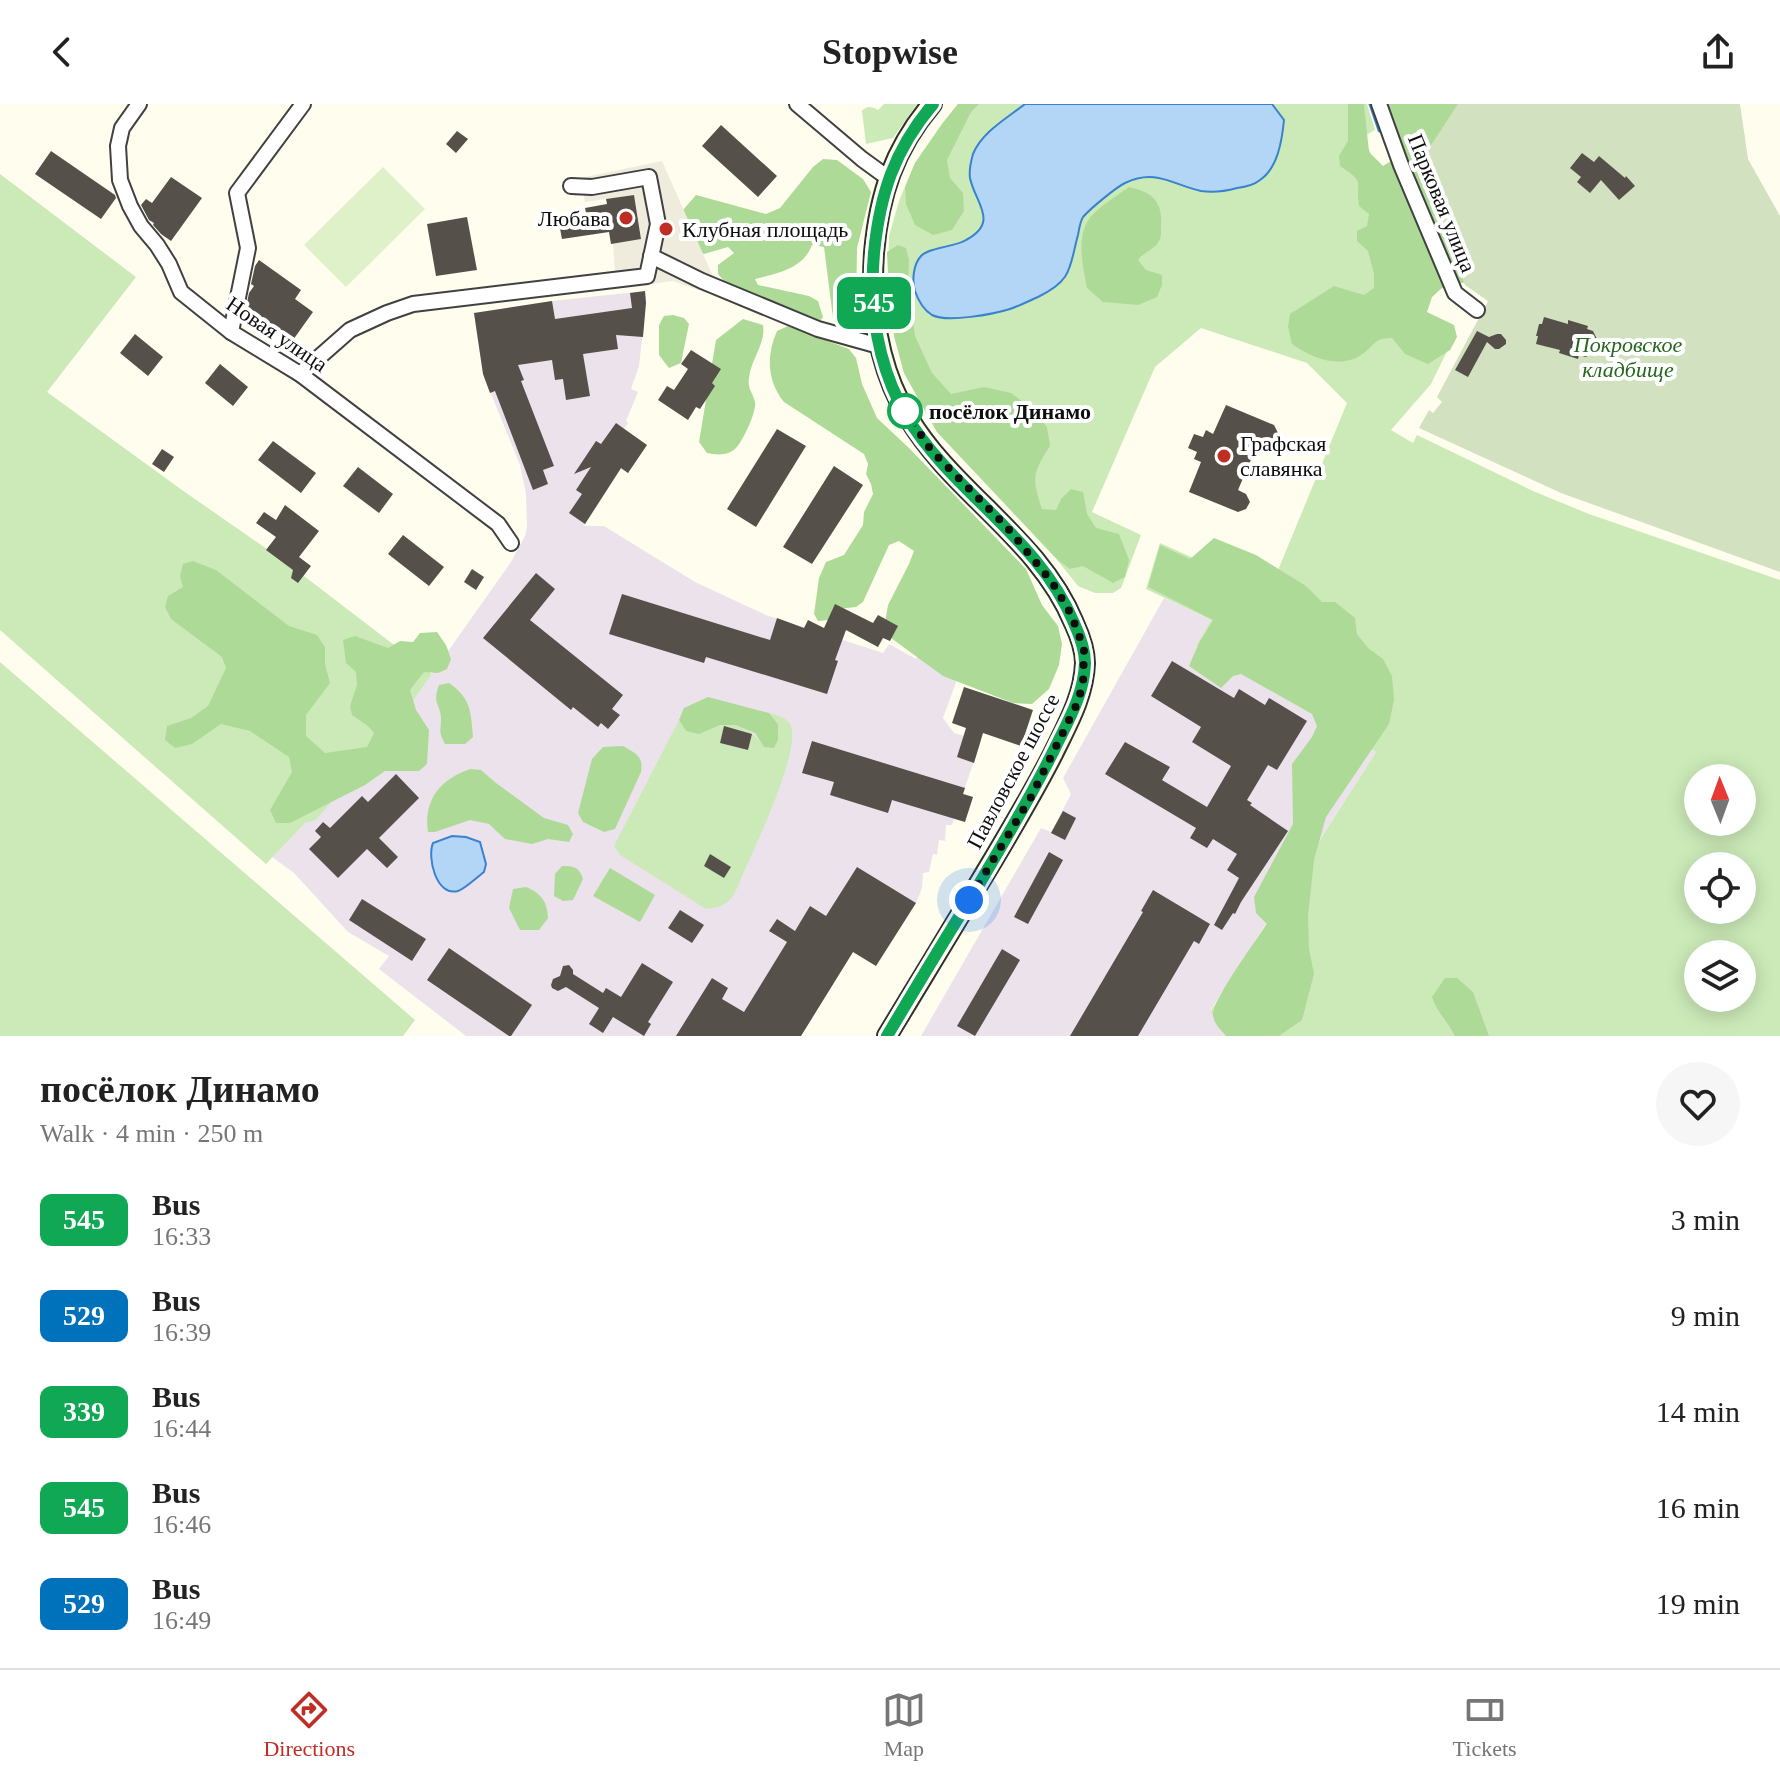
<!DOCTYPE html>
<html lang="en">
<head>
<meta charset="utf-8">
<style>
  body { margin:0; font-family:Georgia,serif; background:#f6f6f6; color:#222; height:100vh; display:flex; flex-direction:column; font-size:30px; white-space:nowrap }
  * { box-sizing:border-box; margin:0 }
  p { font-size:26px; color:#767676 }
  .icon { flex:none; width:44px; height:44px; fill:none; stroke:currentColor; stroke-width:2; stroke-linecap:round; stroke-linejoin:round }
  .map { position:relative; height:932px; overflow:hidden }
  .drawer { display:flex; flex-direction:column; background:#fff; flex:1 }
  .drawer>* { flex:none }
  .badge { padding:0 16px; border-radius:12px; font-size:28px; line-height:52px }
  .needle { width:52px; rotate:359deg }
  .fabs { position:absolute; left:1684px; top:660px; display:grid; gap:16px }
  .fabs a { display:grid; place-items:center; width:72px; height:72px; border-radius:50%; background:#fff; box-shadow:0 4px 20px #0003; font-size:40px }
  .you { position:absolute; width:40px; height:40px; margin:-20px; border:6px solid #fff; border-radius:50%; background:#1a73e8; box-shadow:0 0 0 12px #1a73e833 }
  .map>.badge { position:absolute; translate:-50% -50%; box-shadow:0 0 0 4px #fff }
  .round { display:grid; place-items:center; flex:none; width:84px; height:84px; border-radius:42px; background:#f6f6f6 }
  .head { display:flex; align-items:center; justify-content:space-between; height:136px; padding:0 40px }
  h1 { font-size:38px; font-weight:700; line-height:60px }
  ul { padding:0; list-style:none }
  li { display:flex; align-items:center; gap:24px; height:96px; padding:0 40px }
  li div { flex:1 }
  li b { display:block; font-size:30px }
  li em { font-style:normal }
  li .badge { min-width:88px; font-weight:700; text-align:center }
  header { display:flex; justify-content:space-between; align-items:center; height:104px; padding:0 40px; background:#fff; font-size:36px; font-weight:700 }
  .dock { display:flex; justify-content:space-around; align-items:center; height:112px; border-top:2px solid #e0e0e0; background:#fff; font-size:22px; color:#767676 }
  .dock a { display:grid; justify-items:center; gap:4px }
  .dock .active { color:#bf2e24 }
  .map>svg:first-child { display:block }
</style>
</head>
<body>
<header><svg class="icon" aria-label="back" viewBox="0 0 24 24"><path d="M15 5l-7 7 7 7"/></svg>Stopwise<svg class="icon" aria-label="share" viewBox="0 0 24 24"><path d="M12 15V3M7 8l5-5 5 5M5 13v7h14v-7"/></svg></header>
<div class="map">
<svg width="1780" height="932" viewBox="0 0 1780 932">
  <rect width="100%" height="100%" fill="#fffeee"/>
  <g fill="#ece2ec">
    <polygon points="645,187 646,198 639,262 631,285 638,288 626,317 628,319 624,325 647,341 628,369 621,365 584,422 604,422 695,478 766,511 883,549 889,540 916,555 919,550 959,570 943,614 954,629 981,637 963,689 973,693 965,718 954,715 952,721 946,721 945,737 939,736 937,751 933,750 929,768 923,769 922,784 916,799 876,862 853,848 801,932 466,932 379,865 389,852 348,828 294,769 272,753 388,632 511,458 525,432 527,423 526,390 520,361 483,270 474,209 552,197"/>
    <polygon points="1164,494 1211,516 1196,542 1376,648 1210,907 1241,932 921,932 1041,724 1051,728 1071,690 1063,674"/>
  </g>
  <g fill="#cceab8" fill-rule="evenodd">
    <path d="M884 0H917L893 34 866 40 862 7C867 1 872 3 878 6Z"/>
    <path d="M958 0H1367L1375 26 1364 32 1378 69 1424 210 1456 229 1431 280 1391 326 1413 339 1417 331 1533 387 1589 410 1780 476V932H1241L1210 908 1376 648 1196 542 1211 516 1146 485 1160 439 1269 488 1347 299 1307 259 1201 224 1155 263 1092 408 1141 431 1121 484 1113 489H1095L1078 482 1058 457 937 328 904 269 894 232 888 170 889 132 899 97 915 59 942 20ZM1698 674H1742V718H1698ZM1698 762H1742V806H1698ZM1698 850H1742V894H1698Z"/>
    <polygon points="0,70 136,173 47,288 182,386 287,459 432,570 388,632 316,716 305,719 266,760 0,526"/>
    <polygon points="0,558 415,916 403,932 0,932"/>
    <path d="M769 609C776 611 786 613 790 620 803 642 756 741 745 765 741 773 738 785 732 793 726 802 716 804 706 805L620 751 614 742 679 616 686 627C705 631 702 626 718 622 739 616 753 627 764 643L778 620ZM724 623 752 630 748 646 720 639Z"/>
  </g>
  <g fill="#aeda97">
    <polygon points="958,0 979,0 971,8 947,56 950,74 963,89 964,107 952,126 933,131 915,121 906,100 905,83 915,59 942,20"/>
    <path d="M1348 0H1364L1369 48 1383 62 1391 57V44L1378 0H1545L1482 174 1442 184 1432 193 1427 208 1454 221 1457 233 1450 246 1428 260 1405 250 1392 234C1373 235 1378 238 1364 249 1342 266 1313 255 1292 240L1288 223 1290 210 1334 182 1364 191 1374 184V170L1368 147 1357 137V127L1367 122 1369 110 1359 102C1355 76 1367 80 1340 62L1339 52 1348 37Z"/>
    <path d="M823 55 837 56 863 75 871 88 857 144 856 209 851 217 841 219 833 214 824 143 812 141C803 165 778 169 755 175L758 181 809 192 818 197 823 213 816 222 730 184 718 170V161L734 149 728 143 704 150 685 139 683 106 696 91 766 110 780 104 813 63Z"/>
    <path d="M1129 83C1152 88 1163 97 1161 122 1161 129 1162 134 1157 140 1151 147 1144 148 1138 156L1146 166 1162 171V181L1157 193 1138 201 1103 198 1087 184C1083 163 1076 134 1089 115 1096 105 1119 90 1129 83Z"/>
    <path d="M898 141 906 144 909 156 908 180 915 232 932 269 951 290 984 283 1011 289 1031 304 1047 323 1050 342C1032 369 1032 375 1042 405L1056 406 1061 395 1071 385 1083 388 1087 410 1096 424 1119 430 1129 456 1125 473 1113 479 1083 462 1070 465 1059 457 937 328 904 269 894 232 888 170 887 148Z"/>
    <polygon points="673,211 684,214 689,220 681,259 669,264 659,251 659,221 664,212"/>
    <path d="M743 215 763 221C766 240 751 255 749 274 747 284 753 289 755 298 757 307 743 337 736 344 728 352 717 351 707 349L699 338 716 236Z"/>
    <path d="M788 222 849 245 856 254 862 280 877 314 909 344 1026 465 1042 501 1058 522 1062 540 1059 561 1049 585 1032 600 1013 599 943 572 891 534 885 519 888 501 909 460 914 447 899 437 889 441 863 498 856 503 837 505 829 516 818 517 814 510 819 474 826 458 844 451 863 421 864 408 873 390 871 380 866 370 868 360 864 350 784 298C767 277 766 252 777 227Z"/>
    <path d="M1214 434 1256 451 1306 482 1322 498H1335L1355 514 1357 530 1368 544 1383 555 1392 572 1394 596 1389 620 1326 713 1314 756 1308 812 1309 845 1314 870 1302 916 1279 932H1226C1220 925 1213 919 1213 910 1214 894 1256 836 1267 820L1256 809 1254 793 1293 720 1292 660 1312 633 1317 622 1312 610 1241 570 1233 572 1221 584 1189 562 1199 539 1213 516 1148 483 1160 441 1190 455Z"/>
    <polygon points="193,457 216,466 289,522 317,531 325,543 325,560 330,579 306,611 306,632 325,649 367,643 374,629 368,622 352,611 350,602 357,581 356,568 346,559 343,536 355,532 388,544 400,537 413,538 420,529 437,528 446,541 451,555 447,565 438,569 424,568 410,586 416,606 429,626 427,660 419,667 385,667 365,681 290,719 276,719 270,706 292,668 289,653 250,627 221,620 192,640 175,644 165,636 167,622 191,614 208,602 226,564 222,553 171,515 165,503 168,492 183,483 180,472 183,460"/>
    <path d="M449 579C471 594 471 608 473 633L465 640H445C438 625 441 629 441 614 440 599 432 599 439 581Z"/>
    <polygon points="708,593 769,609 778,620 778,636 774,644 764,643 755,629 736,621 720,621 699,630 686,627 679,616 684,604"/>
    <path d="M623 642C635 649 644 652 641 668L615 725 604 728 583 718 578 709 592 655 603 643Z"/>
    <path d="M471 665 481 666 496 679 544 714 568 721 573 730 569 738 548 735 532 740 505 735 489 720 470 716 435 728H428C423 696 441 674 471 665Z"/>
    <path d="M562 762C574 762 579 763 583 775L573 796 563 797 554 792 555 770Z"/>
    <polygon points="610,764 655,791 640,818 593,792"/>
    <path d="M526 783C542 790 547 798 548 814L539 826H520L509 804 513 785Z"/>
    <path d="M1445 874H1457L1473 888 1489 932H1455C1447 916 1438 910 1432 893Z"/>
  </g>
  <polygon fill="#d2e1bf" points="1458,0 1740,0 1748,55 1780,112 1780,468 1561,389 1419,324 1429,306 1433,309 1442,298 1437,293 1488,197 1465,181 1416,64"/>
  <polygon fill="#dff1c9" points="383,63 425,105 346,183 304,141"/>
  <polygon fill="#efecdd" points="662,57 712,170 706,189 673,177 616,185 613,139 641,134 634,91 585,98 580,74"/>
  <g fill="#b3d6f7" stroke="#3982ce" stroke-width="2">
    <path d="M1025 0H1272L1284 16C1282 36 1278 64 1260 76 1254 81 1245 83 1237 84 1226 87 1213 89 1201 87 1173 81 1156 64 1125 79 1115 84 1090 105 1083 113 1080 118 1079 125 1078 131 1069 164 1073 176 1038 193 1029 197 1019 202 1010 205 994 210 947 219 932 211 924 206 918 196 915 187 912 176 913 161 921 152 930 143 955 143 966 136 1000 118 975 99 970 74 969 67 971 57 973 50 982 28 1007 14 1025 0Z"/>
    <path d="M452 732 466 733 480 738 486 760 484 768C476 774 466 784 458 787 436 793 427 753 433 739Z"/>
  </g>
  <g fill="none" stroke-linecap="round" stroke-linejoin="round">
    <polyline stroke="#3982ce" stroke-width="5" points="1371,0 1380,26"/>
  </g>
  <g fill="#56504a">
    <polygon points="721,21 777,72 758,93 702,42"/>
    <polygon points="457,27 468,35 456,49 446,40"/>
    <polygon points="51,47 115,91 116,94 101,115 35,70"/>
    <polygon points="1582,49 1594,58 1599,52 1625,74 1626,72 1635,82 1619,96 1601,76 1590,89 1577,78 1581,73 1570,64"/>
    <polygon points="171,73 202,94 171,137 161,130 153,121 154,119 149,116 141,101 146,95 152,99"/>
    <polygon points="634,91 641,135 611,140 609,128 562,135 558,114 586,109 585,104 607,100 606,95"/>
    <polygon points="467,113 477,166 436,172 427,120"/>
    <polygon points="259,156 301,186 295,195 313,208 293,236 246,203 249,189 254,182 251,180 255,162"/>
    <polygon points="645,187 646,199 643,233 616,231 618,245 583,250 590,292 566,296 563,275 555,276 552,256 518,261 524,276 521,277 554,362 543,366 548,380 533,386 495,287 490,289 483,270 474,209 552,197 555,215 632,204 630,189"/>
    <polygon points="1544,213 1568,220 1568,216 1588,222 1587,225 1593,227 1598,237 1597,245 1586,253 1579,251 1578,255 1559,249 1560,246 1536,240 1538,232 1536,232 1539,220 1542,220"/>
    <polygon points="1477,227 1489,233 1497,230 1501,230 1506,236 1506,240 1499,245 1495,245 1487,238 1468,273 1455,266"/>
    <polygon points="135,230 163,253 148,272 120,249"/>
    <polygon points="691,246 721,265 712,279 715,282 700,305 696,303 688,316 658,296 667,282 674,286 688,265 681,260"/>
    <polygon points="220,260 248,283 233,302 205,279"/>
    <polygon points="1226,301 1274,321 1278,329 1275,337 1266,340 1259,337 1238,386 1246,390 1250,398 1246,405 1238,408 1189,388 1201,358 1194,355 1197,348 1188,344 1194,330 1203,333 1206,326 1213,330"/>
    <polygon points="616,319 647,341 628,369 621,364 585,420 569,409 582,390 576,386 591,363 574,370 596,337 601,340"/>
    <polygon points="777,325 806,342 756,423 727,405"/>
    <polygon points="273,337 316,369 301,389 258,356"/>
    <polygon points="162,345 174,353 164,368 152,360"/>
    <polygon points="834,362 863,381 812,460 783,443"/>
    <polygon points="358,363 393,390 379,409 343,382"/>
    <polygon points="285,401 319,427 299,453 311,462 298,479 291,474 293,466 266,446 276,433 256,419 264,408 276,416"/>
    <polygon points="403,431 444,463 429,482 388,450"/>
    <polygon points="472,465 484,473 476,486 464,478"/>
    <polygon points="536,469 555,485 530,516 623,591 612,605 620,611 608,625 601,619 598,623 573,603 571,606 483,534"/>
    <polygon points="622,490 770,536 777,514 804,524 808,516 824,524 835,500 873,519 878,511 898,522 890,537 883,534 878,543 846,526 835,556 838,557 827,590 706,553 704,559 609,530"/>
    <polygon points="1172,557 1234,594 1239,585 1265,601 1269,594 1307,617 1277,666 1268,661 1247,696 1252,699 1250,701 1288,727 1241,798 1235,810 1233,809 1222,826 1214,821 1239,774 1227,766 1237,750 1213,735 1207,744 1190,734 1196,724 1105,670 1125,638 1170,663 1162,676 1207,703 1231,662 1192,638 1201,623 1151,592"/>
    <polygon points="964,583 1033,606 1021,642 983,629 974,659 957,653 966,624 952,619"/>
    <polygon points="724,622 752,630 748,646 720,639"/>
    <polygon points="812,637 965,684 963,690 973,693 965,718 892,696 888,709 830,691 834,678 802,669"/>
    <polygon points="396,670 419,694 379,734 398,753 387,764 367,745 338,774 309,745 321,733 315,727 323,718 330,724 362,692 368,698"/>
    <polygon points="1063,707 1076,714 1065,736 1051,729"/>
    <polygon points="1049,748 1063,756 1028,820 1014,813"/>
    <polygon points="710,750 731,763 724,774 704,762"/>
    <polygon points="857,763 916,799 876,862 853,848 801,932 676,932 712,874 728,884 722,895 744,908 787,838 769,827 777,815 795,827 810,802 826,812"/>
    <polygon points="1153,786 1210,820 1199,840 1194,837 1138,932 1070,932 1143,808 1141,807"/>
    <polygon points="362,795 426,835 412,857 349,816"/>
    <polygon points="680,806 704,821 692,839 668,824"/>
    <polygon points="449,844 532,901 511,932 509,932 427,876"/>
    <polygon points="1002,845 1020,856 975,932 957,922"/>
    <polygon points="642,859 673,878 648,918 651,920 644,932 613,913 603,929 589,920 599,904 566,883 558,887 552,884 551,881 553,875 560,872 563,862 569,861 573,866 573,870 603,889 606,884 621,893"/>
  </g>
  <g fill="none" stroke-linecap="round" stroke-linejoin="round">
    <defs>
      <g id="street">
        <polyline points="139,0 122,24 118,42 120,76 130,102 141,122 157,141 169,160 181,188 231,228 300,270 498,420 511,439"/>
        <polyline points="797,0 862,55 888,74"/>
        <polyline points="1379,0 1401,61 1455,189 1477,206"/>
        <polyline points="651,152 702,177 818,225 879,242"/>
        <polyline points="231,228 248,144 237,89 303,0"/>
        <polyline points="300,270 350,226 387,209 413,200 647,172 658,120 649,73 592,83 571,82"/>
      </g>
      <path id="secondary" d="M887 932C917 882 948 832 978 781 1004 738 1030 695 1053 650 1067 621 1084 592 1085 559 1085 545 1080 532 1074 519 1039 434 953 389 908 313 878 263 870 206 874 149 879 91 894 45 932 0"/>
    </defs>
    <use href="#street" stroke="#414141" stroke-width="18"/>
    <use href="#secondary" stroke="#303030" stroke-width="22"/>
    <use href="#street" stroke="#fff" stroke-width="14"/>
    <use href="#secondary" stroke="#ffffa9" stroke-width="18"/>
  </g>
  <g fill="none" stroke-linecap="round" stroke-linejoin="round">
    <defs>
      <path id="line" d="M887 932C915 885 943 838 972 792 1001 743 1030 695 1055 644 1068 617 1084 591 1085 559 1085 545 1080 532 1074 519 1039 434 953 389 907 313 878 263 869 206 874 149 880 90 894 46 933 0"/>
    </defs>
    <use href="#line" stroke="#fff" stroke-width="18"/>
    <use href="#line" stroke="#10a855" stroke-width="12"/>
    <polyline stroke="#0e0e0e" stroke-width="8" stroke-dasharray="0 14.4" points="905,307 931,346 1006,422 1052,478 1071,510 1084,545 1083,580 1077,600 1031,693 969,796"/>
  </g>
  <g fill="#bf2e24" stroke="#fff" stroke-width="3">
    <circle cx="626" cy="114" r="8"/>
    <circle cx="666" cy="125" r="8"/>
    <circle cx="1224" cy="352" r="8"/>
  </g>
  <circle fill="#fff" stroke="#10a855" stroke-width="4" cx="905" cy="307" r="16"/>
  <g text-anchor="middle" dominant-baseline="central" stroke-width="8" stroke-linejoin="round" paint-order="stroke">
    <g font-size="22" fill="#0e0e0e" stroke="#fff">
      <text transform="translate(1442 99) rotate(68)">Парковая улица</text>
      <text transform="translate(277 230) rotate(34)">Новая улица</text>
      <text transform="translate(1013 667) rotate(-62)">Павловское шоссе</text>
    </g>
    <g font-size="22" fill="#0e0e0e" stroke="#fff" text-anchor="start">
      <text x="610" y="114" text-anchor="end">Любава</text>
      <text x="682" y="125">Клубная площадь</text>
      <text x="1240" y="339">Графская<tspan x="1240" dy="25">славянка</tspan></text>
    </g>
    <g font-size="22" font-style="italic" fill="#24661d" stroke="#fff">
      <text x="1628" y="240">Покровское<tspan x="1628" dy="25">кладбище</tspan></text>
    </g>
    <g font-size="22" font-weight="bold" fill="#0e0e0e" stroke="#fff" text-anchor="start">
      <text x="929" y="307">посёлок Динамо</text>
    </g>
  </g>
</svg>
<div class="fabs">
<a><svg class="needle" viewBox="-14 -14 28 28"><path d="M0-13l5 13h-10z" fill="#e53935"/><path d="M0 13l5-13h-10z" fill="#767676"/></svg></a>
<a><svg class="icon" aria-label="locate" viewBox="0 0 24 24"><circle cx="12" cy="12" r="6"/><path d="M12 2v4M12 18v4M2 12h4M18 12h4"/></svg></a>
<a><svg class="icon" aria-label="layers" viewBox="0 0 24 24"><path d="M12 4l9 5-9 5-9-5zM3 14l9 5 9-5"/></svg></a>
</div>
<div class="you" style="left:969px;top:796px"></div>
<b class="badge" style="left:874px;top:199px;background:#10a855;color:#fff">545</b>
</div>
<section class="drawer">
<div class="head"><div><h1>посёлок Динамо</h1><p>Walk · 4 min · 250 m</p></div><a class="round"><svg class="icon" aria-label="heart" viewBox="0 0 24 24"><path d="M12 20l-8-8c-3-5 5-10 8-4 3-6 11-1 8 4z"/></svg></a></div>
<ul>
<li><span class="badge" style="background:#10a855;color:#fff">545</span><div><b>Bus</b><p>16:33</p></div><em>3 min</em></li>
<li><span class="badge" style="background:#0072bc;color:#fff">529</span><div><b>Bus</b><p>16:39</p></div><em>9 min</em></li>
<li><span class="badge" style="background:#10a855;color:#fff">339</span><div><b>Bus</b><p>16:44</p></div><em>14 min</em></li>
<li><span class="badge" style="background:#10a855;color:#fff">545</span><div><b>Bus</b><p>16:46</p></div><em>16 min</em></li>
<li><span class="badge" style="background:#0072bc;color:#fff">529</span><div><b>Bus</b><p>16:49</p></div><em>19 min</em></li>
</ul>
</section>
<nav class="dock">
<a class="active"><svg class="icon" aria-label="directions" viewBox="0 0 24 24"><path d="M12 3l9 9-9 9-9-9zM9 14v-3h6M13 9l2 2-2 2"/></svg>Directions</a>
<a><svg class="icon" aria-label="map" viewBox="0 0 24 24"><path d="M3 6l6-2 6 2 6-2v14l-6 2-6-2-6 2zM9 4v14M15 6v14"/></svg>Map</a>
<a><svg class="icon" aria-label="tickets" viewBox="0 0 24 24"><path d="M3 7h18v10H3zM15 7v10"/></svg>Tickets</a>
</nav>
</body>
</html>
